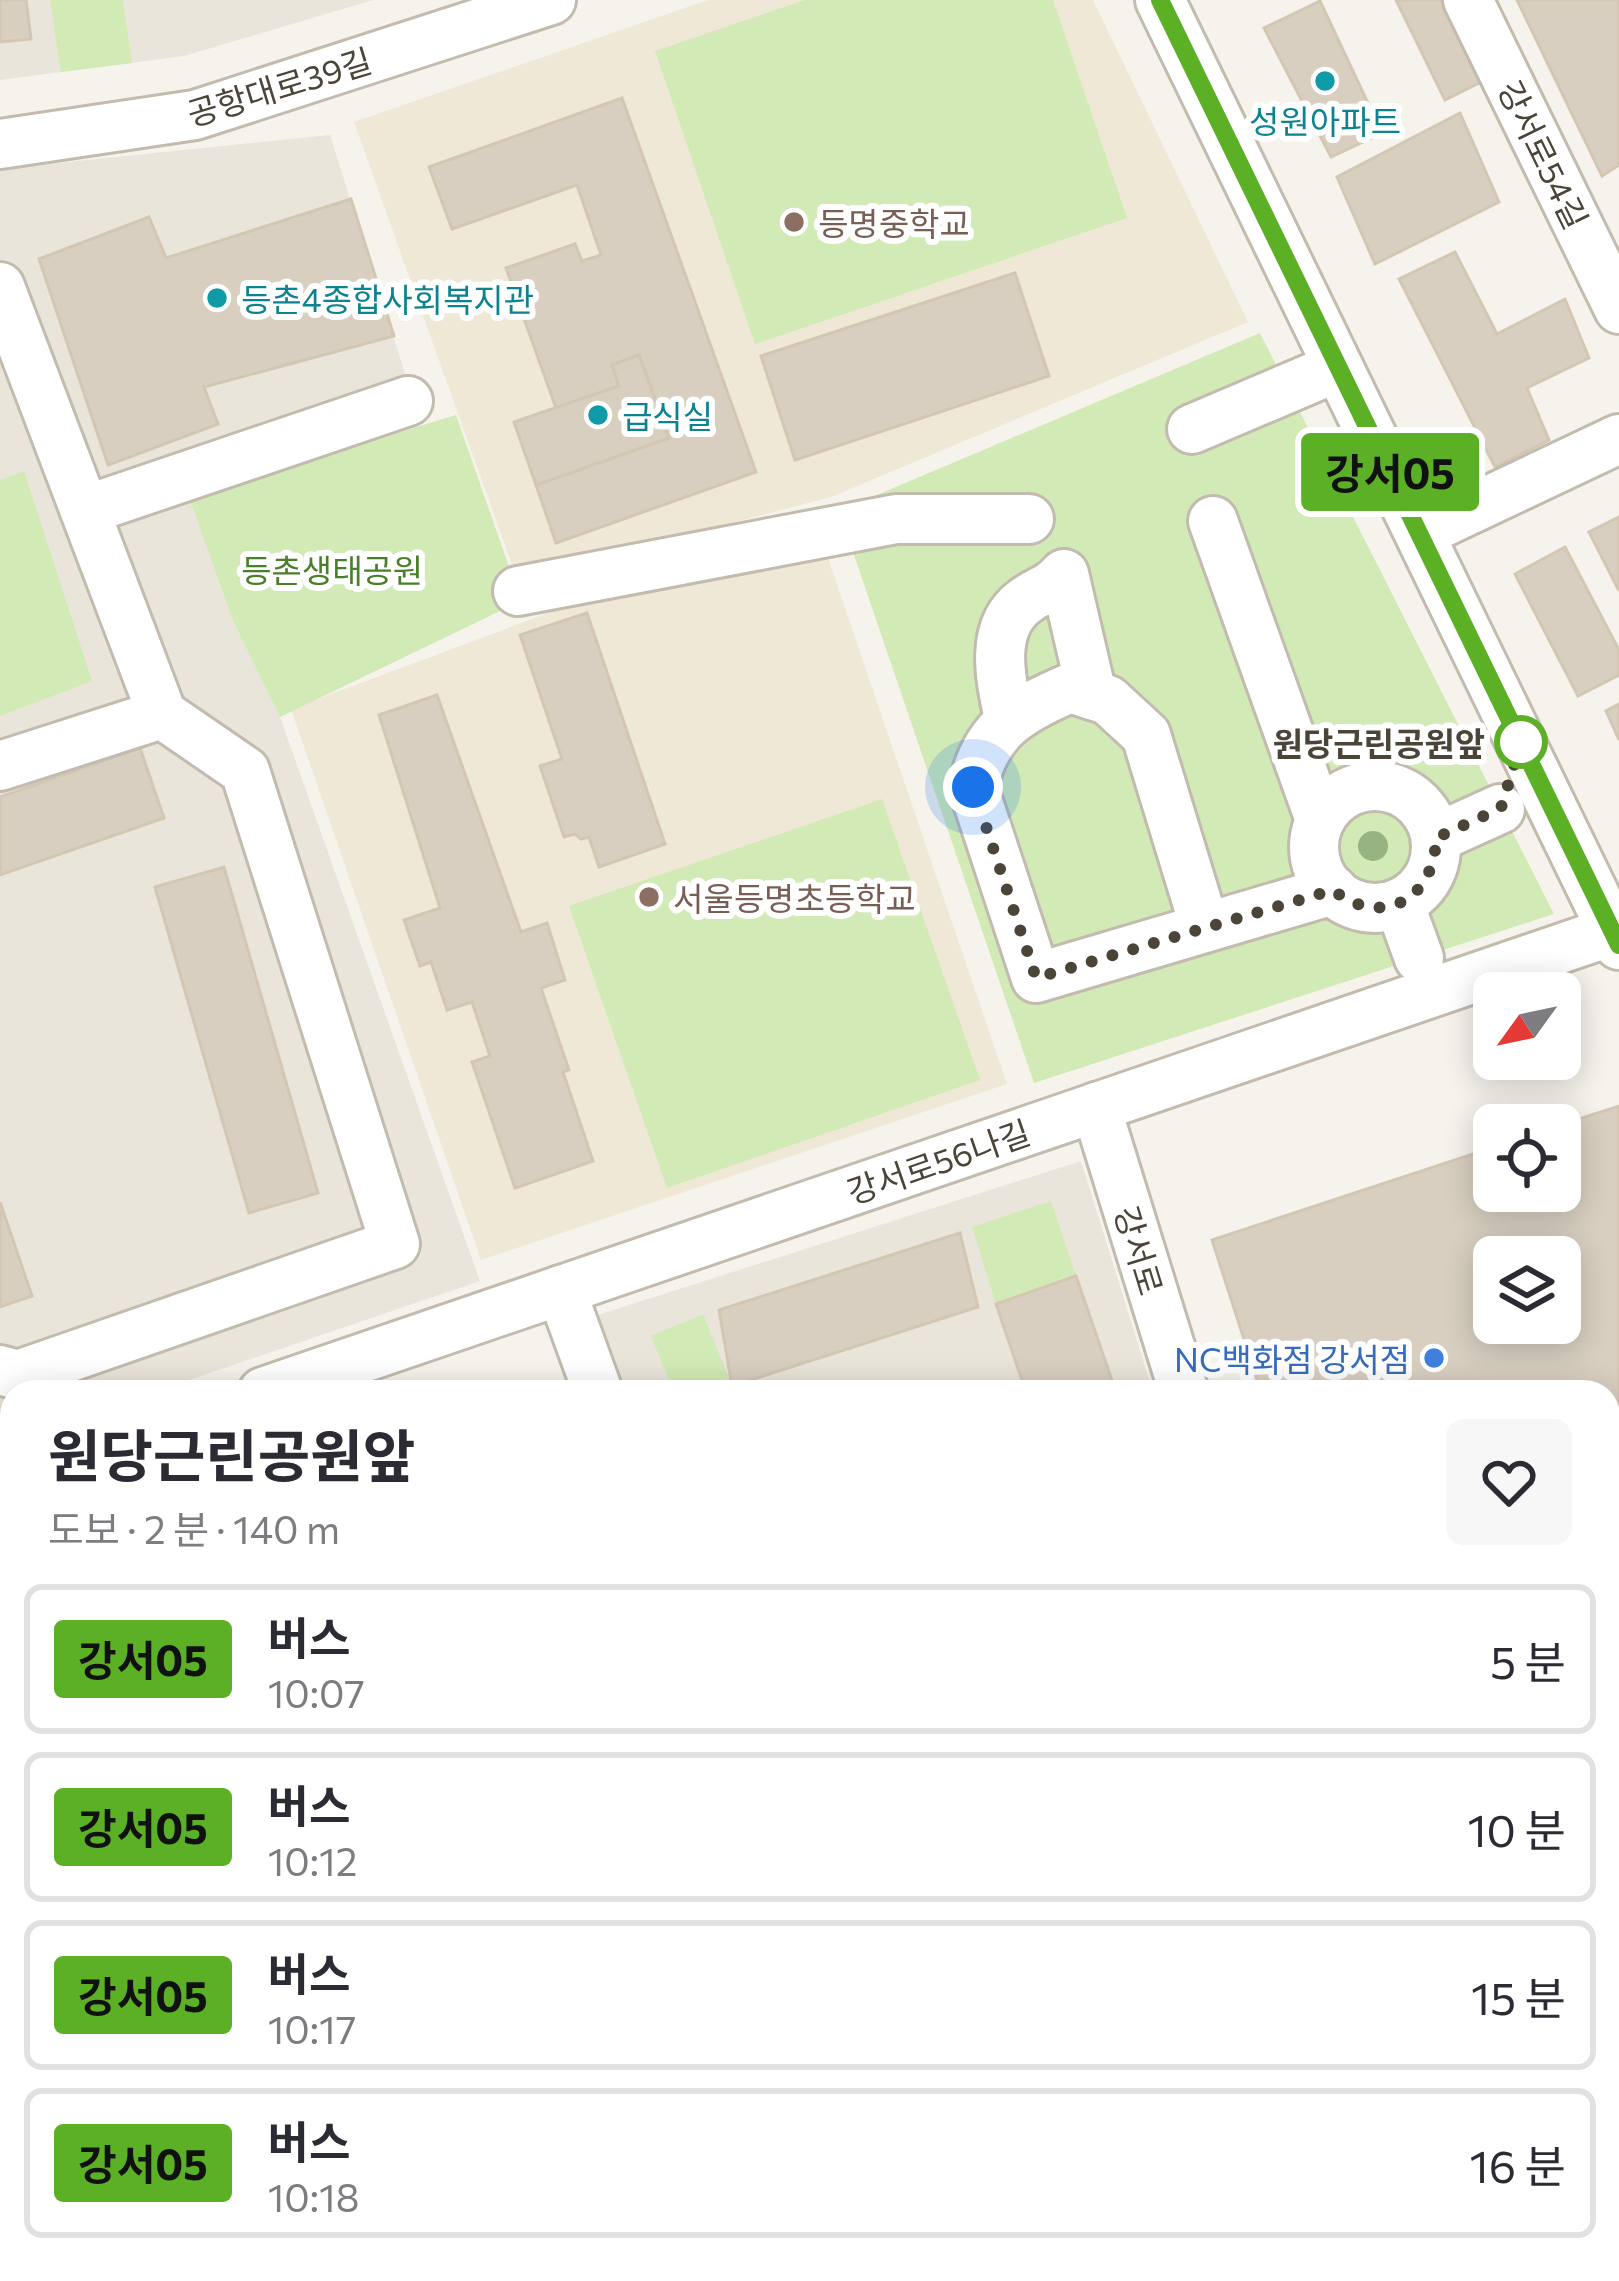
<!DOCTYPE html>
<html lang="ko">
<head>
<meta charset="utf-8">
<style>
  body { margin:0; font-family:Commissioner,"Noto Sans KR",sans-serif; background:#f7f7f7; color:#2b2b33; height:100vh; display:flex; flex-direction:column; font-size:45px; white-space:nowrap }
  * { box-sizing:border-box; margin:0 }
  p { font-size:39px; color:#7c7c81 }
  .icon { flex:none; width:66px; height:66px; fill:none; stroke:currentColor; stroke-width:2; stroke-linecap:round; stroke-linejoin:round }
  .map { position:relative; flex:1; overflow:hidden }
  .details { position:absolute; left:0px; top:1380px; width:1620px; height:903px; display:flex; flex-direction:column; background:#fff; border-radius:36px 36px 0 0; box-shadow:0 6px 30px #0003 }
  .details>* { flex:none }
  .badge { padding:0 24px; border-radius:9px; font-size:42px; line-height:78px }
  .needle { width:78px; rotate:237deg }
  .fabs { position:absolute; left:1473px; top:972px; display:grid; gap:24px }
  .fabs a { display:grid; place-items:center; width:108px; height:108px; border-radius:18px; background:#fff; box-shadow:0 6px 30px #0003; font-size:60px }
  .you { position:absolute; width:60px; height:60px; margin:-30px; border:9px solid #fff; border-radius:50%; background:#1a73e8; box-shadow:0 0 0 18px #1a73e833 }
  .map>.badge { position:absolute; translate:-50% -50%; box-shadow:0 0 0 6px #fff }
  .round { display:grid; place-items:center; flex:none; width:126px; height:126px; border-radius:18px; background:#f7f7f7 }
  .head { display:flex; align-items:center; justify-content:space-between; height:204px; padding:0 48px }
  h1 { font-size:57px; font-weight:700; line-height:90px }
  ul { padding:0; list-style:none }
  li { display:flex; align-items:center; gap:36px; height:150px; margin:0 24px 18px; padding:0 24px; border:6px solid #e1e1e2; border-radius:18px }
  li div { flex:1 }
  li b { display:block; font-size:45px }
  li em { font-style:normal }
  li .badge { min-width:132px; font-weight:700; text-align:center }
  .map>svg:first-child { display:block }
</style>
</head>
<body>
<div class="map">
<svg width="1619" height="2281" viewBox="0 0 1619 2281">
  <rect width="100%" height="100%" fill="#f6f3ec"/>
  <g fill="#eae5da">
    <polygon points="0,0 373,0 184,56 0,80"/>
    <polygon points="330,135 419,418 190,498 233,621 280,717 480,1281 154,1392 12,1392 12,1440 0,1444 0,169"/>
    <polygon points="1081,1161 1153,1392 605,1392 582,1320"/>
    <polygon points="12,1518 12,2271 21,2271 0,2278 0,1522"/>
  </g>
  <g fill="#efe8d6">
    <polygon points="708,0 1093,0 1248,322 831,497 517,579 354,122"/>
    <polygon points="813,514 1007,1084 481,1260 291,709"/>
  </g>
  <g fill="#d2eab5">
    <polygon points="50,0 123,0 132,63 61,72"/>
    <polygon points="805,0 1053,0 1127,218 755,344 655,51"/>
    <polygon points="1260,333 1554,914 1034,1083 839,511"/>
    <polygon points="456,415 521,601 280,717 233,621 189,497"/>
    <polygon points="24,471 92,681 0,716 0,480"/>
    <polygon points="882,799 980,1080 667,1188 569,906"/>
    <polygon points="1051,1201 1076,1276 996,1304 972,1227"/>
    <polygon points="703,1314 732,1386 717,1392 674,1392 651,1336"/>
  </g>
  <g fill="#d8cfc1" stroke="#d3c7b4" stroke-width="3" fill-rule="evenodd">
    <polygon points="0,0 26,0 31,39 0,42"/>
    <polygon points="1396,0 1449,0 1487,79 1445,100"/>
    <polygon points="1517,0 1619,0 1619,165 1602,176"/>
    <polygon points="1320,1 1382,133 1331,157 1264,28"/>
    <polygon points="622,98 756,472 556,543 536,485 669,438 639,355 612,365 619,386 556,408 506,268 575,244 582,261 601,255 577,185 452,229 429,167"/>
    <polygon points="1460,113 1499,202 1375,264 1337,177"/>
    <polygon points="351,199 394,336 204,387 218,424 108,465 39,259 149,217 166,258"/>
    <polygon points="1455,252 1497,334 1565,299 1589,358 1527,388 1549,440 1495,467 1399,279"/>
    <polygon points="1015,273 1049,376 795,460 761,356"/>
    <polygon points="639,355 669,438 536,485 514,422 619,386 612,365"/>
    <polygon points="1619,517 1619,588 1618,589 1589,532"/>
    <polygon points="1565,547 1619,650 1619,675 1578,696 1515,574"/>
    <polygon points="587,613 665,844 599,867 589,837 581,839 575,834 564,837 540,766 562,759 520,635"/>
    <polygon points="437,695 521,932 547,923 565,980 541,988 569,1070 563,1072 593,1161 515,1188 472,1062 490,1056 472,1002 447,1010 431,962 420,966 404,920 440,908 379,715"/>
    <polygon points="1619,704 1619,740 1606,711"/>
    <polygon points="140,748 164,818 0,875 0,797"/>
    <polygon points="224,867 318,1193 249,1213 155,887"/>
    <path d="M1619 1106V1584L1608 1588V1392H1261L1212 1240 1494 1147V1191H1560V1125ZM1494 1257H1560V1323H1494Z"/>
    <polygon points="0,1202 32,1296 0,1307"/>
    <polygon points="960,1233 978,1307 732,1386 719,1310"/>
    <polygon points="1076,1276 1116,1392 1026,1392 996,1304"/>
    <polygon points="12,1563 12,1643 0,1607 0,1566"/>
    <polygon points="1619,1857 1619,2190 1608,2193 1608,1861"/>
    <polygon points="12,2084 12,2161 0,2165 0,2088"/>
    <polygon points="299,2271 371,2271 374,2281 302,2281"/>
    <polygon points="383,2271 462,2271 465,2281 386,2281"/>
    <polygon points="498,2271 564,2271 565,2276 563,2281 501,2281"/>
    <polygon points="1007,2271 1086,2271 1089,2281 983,2281"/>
    <polygon points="1162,2271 1221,2271 1224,2281 1166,2281"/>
    <polygon points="1244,2271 1359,2271 1331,2281 1247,2281"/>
  </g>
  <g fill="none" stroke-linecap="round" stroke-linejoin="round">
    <defs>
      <g id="minor">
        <polyline points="1160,0 1619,945"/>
        <polyline points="1468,0 1619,309"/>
        <polyline points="0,144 195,115 551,0"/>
        <polyline points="0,287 162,714"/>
        <polyline points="1192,429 1338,367"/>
        <polyline points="86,510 408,401"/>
        <polyline points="1213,521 1320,820"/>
        <polyline points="1420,533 1619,439"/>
        <polyline points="518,591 896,519 1029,519"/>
        <path d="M1009 719C1001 681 988 628 1025 601 1041 589 1049 591 1064 574L1092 695"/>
        <polyline points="0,766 162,714 245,771 395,1244 18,1375 0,1370"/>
        <circle cx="1375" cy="847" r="61"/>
        <polyline points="1436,838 1500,809"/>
        <polyline points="1399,903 1419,958"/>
        <path d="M1205 928 1146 735 1108 700 1070 688C1019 710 985 729 973 787L1036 978 1333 890"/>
        <polyline points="1096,1107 1184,1392"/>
        <polyline points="561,1290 598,1392"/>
        <polyline points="263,1392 1612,931"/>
        <polyline points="0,1482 12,1478"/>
        <polyline points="1608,1791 1619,1787"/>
        <polyline points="0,1850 12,1888"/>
        <polyline points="0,2200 12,2196"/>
        <polyline points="629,2271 633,2281"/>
        <polyline points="1460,2271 1464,2281"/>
        <polyline points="116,2281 146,2271"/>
        <polyline points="687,2281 721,2271"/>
      </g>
    </defs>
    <use href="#minor" stroke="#c2bbae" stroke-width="54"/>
    <use href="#minor" stroke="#fff" stroke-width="48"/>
  </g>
  <circle fill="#97b381" cx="1373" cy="846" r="15"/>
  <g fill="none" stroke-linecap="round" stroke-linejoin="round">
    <defs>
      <polyline id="line" points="1160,0 1619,945"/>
    </defs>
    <use href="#line" stroke="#fff" stroke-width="27"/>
    <use href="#line" stroke="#5bb025" stroke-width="18"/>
    <path stroke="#4b4439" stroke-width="12" stroke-dasharray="0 21.6" d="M973 787 1036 978 1333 890C1382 929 1435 899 1436 838L1501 808 1521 742"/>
  </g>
  <g fill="#0f9aa8" stroke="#fff" stroke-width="4.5">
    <circle cx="1325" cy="81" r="12"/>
    <circle cx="217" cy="298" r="12"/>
    <circle cx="598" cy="415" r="12"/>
  </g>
  <g fill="#8d6e63" stroke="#fff" stroke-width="4.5">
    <circle cx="794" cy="222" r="12"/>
    <circle cx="649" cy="897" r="12"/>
  </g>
  <circle fill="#fff" stroke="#5bb025" stroke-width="6" cx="1521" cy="742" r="24"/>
  <circle fill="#3f7fe0" stroke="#fff" stroke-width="4.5" cx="1434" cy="1358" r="12"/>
  <g text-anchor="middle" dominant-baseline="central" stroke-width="12" stroke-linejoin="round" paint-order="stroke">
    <g font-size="33" fill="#4b4439" stroke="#fff">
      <text transform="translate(279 86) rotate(-17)">공항대로39길</text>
      <text transform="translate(1544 154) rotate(64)">강서로54길</text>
      <text transform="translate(938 1161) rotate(-19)">강서로56나길</text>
      <text transform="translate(1140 1250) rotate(73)">강서로</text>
    </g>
    <g font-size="33" fill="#0d838f" stroke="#fff" text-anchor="start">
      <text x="1325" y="120" text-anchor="middle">성원아파트</text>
      <text x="241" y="298">등촌4종합사회복지관</text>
      <text x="622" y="415">급식실</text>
    </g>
    <g font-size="33" fill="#785e54" stroke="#fff" text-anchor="start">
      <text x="818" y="222">등명중학교</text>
      <text x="673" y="897">서울등명초등학교</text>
    </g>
    <g font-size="33" fill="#4a7f2a" stroke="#fff">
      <text x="332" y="569">등촌생태공원</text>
    </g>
    <g font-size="33" font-weight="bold" fill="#4b4439" stroke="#fff" text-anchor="end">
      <text x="1485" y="742">원당근린공원앞</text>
    </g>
    <g font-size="33" fill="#366cbe" stroke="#fff" text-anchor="end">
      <text x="1410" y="1358">NC백화점 강서점</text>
    </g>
  </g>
</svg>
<div class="fabs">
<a><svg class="needle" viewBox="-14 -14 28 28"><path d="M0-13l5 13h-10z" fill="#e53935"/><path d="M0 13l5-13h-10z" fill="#7c7c81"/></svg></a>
<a><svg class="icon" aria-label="locate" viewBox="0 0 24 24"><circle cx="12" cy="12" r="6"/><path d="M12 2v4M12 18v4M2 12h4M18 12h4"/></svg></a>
<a><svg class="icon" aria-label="layers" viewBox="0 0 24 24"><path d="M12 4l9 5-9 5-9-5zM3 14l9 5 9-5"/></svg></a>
</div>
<div class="you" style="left:973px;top:787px"></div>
<b class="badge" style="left:1390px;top:472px;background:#5bb025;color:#111">강서05</b>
<section class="details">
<div class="head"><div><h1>원당근린공원앞</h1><p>도보 · 2 분 · 140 m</p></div><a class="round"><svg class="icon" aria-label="heart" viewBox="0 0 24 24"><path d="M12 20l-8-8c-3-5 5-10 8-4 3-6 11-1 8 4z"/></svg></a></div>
<ul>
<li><span class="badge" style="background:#5bb025;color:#111">강서05</span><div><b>버스</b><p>10:07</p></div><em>5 분</em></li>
<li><span class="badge" style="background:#5bb025;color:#111">강서05</span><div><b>버스</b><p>10:12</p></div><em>10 분</em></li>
<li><span class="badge" style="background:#5bb025;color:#111">강서05</span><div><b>버스</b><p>10:17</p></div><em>15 분</em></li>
<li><span class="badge" style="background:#5bb025;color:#111">강서05</span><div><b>버스</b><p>10:18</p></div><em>16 분</em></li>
</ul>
</section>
</div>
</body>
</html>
